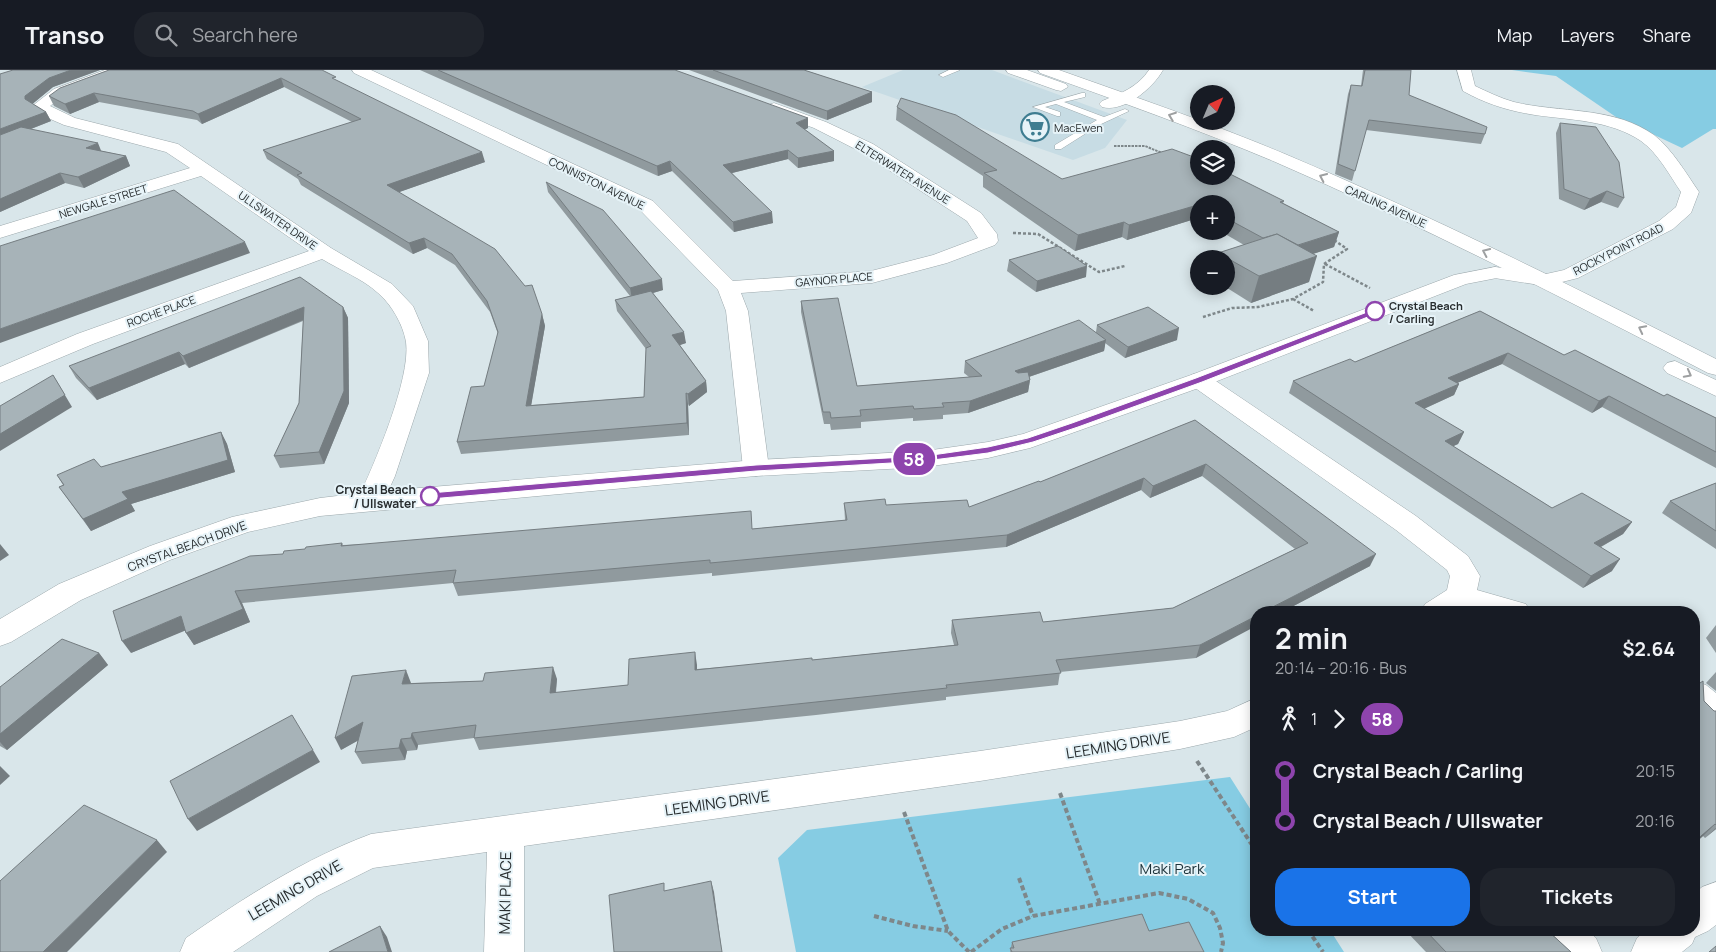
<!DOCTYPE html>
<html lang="en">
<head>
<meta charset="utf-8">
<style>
  body { margin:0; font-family:Manrope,sans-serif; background:#20242c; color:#f1f3f6; height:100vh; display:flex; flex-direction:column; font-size:19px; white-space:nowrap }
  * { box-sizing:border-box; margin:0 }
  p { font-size:16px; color:#9ea1a6 }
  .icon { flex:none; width:28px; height:28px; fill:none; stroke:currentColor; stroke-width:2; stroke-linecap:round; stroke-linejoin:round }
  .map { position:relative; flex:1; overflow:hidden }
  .panel { position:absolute; left:1250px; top:536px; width:450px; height:330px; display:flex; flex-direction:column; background:#171b24; border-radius:20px; box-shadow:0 2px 12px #0003 }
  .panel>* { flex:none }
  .badge { padding:0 10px; border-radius:16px; font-size:18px; line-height:32px }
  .needle { width:32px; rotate:44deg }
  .controls { position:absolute; left:1190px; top:15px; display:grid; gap:10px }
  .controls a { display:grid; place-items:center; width:45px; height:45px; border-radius:50%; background:#171b24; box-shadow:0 2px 12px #0003; font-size:25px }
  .map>.badge { position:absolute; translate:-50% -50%; box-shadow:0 0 0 2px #fff }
  .legs { display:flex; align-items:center; gap:8px; height:55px; padding:0 25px; font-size:16px }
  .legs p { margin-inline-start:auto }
  .overview { display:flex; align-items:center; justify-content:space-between; height:85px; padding:0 25px }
  h1 { font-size:28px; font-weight:700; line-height:38px }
  .button { display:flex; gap:10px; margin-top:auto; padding:10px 25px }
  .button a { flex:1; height:58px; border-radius:20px; background:#1a73e8; color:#fff; font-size:20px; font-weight:700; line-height:58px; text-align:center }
  .button a+a { background:#20242c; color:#f1f3f6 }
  ul { padding:0 25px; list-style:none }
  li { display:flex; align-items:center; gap:18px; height:50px; font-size:19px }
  li i { display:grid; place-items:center; width:8px; height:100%; margin:0 6px; background:currentColor }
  li i::after { content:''; width:12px; height:12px; margin:-6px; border:4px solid; border-radius:50%; background:#171b24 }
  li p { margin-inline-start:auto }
  li:first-child i { background:linear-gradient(#0000 50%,currentColor 0) }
  li:last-child i { background:linear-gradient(currentColor 50%,#0000 0) }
  header { display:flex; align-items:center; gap:30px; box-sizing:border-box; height:70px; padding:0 25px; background:#171b24; border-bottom:1px solid #363941 }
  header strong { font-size:24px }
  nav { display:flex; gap:28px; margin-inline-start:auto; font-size:18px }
  .search { width:350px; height:45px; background:#20242c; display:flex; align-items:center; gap:12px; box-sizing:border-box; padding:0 18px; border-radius:20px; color:#9ea1a6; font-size:19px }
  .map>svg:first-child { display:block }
</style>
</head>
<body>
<header>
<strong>Transo</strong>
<div class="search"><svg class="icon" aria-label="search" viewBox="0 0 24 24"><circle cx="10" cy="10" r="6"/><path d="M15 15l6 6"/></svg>Search here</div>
<nav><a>Map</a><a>Layers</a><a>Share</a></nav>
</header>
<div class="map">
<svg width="1716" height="882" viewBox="0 0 1716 882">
  <rect width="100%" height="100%" fill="#d9e6ea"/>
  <polygon fill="#c7dce4" points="903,0 992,0 1127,50 1105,78 1073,90 862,17"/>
  <g fill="#86cce3">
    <polygon points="1512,0 1716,0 1716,59 1713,59 1682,78 1616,47 1556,6"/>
    <polygon points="1230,707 1256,748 1256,860 1330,860 1344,882 796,882 778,788 807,760"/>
  </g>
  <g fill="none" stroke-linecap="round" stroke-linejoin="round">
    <defs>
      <g id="service">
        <polygon points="949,0 960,0 943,7 939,5"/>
        <polygon points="1082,23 1085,23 1085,27 1064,32 1104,47 1125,39 1129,41 1099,55 1061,79 1055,79 1055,75 1097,50 1056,34 1045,37 1060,42 1060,46 1057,46 1033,37"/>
      </g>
      <g id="minor">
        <path d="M105 0H126L124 3 64 25 50 36 75 48 178 74 331 178 392 214 413 236 428 271 429 303 395 406 381 437 371 440 361 437 357 431C374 395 411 309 406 272 403 254 391 234 378 223 363 209 340 200 322 189L93 274 0 313V297L77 264 309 181 201 106 0 168V156L190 98 166 82 64 55 48 48 31 37 54 19Z"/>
        <polygon points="352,0 371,0 653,131 733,211 871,201 933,185 978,168 967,151 861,82 814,58 768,41 766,38 768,35 774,33 826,52 873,74 981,143 997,164 998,171 995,175 947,193 872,213 741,223 748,241 769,398 765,404 756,406 747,404 743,398 726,241 718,220 639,139 354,3"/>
        <path d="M1149 0H1163C1153 18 1124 43 1102 37L1099 34 1102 31C1120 24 1138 17 1149 0Z"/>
        <path d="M1457 0H1471L1475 16C1488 22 1500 28 1514 32 1559 43 1614 36 1654 65 1672 79 1686 103 1699 122L1691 143 1673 159 1578 208 1546 216 1488 207 1485 203 1488 199 1495 197 1546 204 1564 200 1659 151 1676 137 1681 122C1670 106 1658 83 1641 71 1610 50 1570 50 1535 45 1509 41 1486 34 1463 21Z"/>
        <polygon points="1199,303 1207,305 1416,446 1468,486 1480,506 1477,520 1526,534 1530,542 1479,542 1465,538 1458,542 1421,542 1425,534 1447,520 1450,506 1447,500 1396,460 1191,315 1187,310 1191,305"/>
        <polygon points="1694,611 1706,615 1716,623 1716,655 1704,651 1694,642"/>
        <path d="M1256 628V657L1234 667 1180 679 980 711 524 776V882H484L487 782 373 798 317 826 233 882H180L186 868C245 827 304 789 371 764L980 681 1180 651 1227 641Z"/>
        <polygon points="1716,812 1716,855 1708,861 1695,867 1692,874 1682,882 1631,882 1637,868 1647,860 1694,860 1694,824 1702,817"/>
        <polygon points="1537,860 1587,860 1596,868 1602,882 1552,882 1543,874"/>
      </g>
      <polygon id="tertiary" points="1495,197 1502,199 1505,203 1502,207 1466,214 1207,315 1030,378 988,388 925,397 756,406 320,446 248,462 170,490 81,530 11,572 0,576 0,549 59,514 150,476 232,447 320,428 371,422 756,390 925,381 988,372 1023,364 1191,305 1454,205"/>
      <g id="secondary">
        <polygon points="1006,0 1027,0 1066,14 1068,17 1061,21 1056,20 1008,3"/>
        <path d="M1038 0H1059C1135 27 1211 53 1285 84 1432 146 1574 217 1716 289V305L1708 303C1565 229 1421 155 1273 91 1197 59 1118 31 1040 3Z"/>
        <polygon points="1675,291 1716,310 1716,326 1667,303 1663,298 1667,293"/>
      </g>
    </defs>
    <use href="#service" stroke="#9ca8ac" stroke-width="1"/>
    <use href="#minor" stroke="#9ca8ac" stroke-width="1"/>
    <use href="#tertiary" stroke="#9ca8ac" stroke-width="1"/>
    <use href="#secondary" stroke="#9ca8ac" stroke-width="1"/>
    <polyline stroke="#7e878a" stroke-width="2" stroke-dasharray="2.5 1" stroke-linecap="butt" points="1114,76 1145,76 1162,83"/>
    <g stroke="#7e878a" stroke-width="2.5" stroke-dasharray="3 2" stroke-linecap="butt">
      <polyline points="1013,163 1038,164 1099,202 1125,196"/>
      <polyline points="1324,194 1347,179 1334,170"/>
      <polyline points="1325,194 1370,218"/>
      <polyline points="1293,229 1314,241"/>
      <polyline points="1203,247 1232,238 1258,237 1293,229 1323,212 1324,194"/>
    </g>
    <g stroke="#7e878a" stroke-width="4" stroke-dasharray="5 3" stroke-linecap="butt">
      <polyline points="1197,691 1256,781"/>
      <polyline points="1060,723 1100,834"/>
      <polyline points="904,742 948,861 969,882"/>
      <polyline points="1019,808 1033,846"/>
      <polyline points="874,846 913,856 948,861"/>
      <polyline points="1308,860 1323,882"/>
      <polyline points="971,882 1002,859 1033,846 1159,823 1188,829 1213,843 1220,858 1223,873 1221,882"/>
    </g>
    <use href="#service" fill="#fff" fill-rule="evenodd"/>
    <use href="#minor" fill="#fff" fill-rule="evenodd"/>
    <use href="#tertiary" fill="#fff" fill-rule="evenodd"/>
    <use href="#secondary" fill="#fff" fill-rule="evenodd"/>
  </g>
  <g fill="#909a9e">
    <polygon points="13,0 100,0 53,17 32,34 46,42 51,51 31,59 102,81 126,86 130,96 84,118 65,113 0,142"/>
    <polygon points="109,0 337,11 485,92 399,122 542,244 545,256 531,335 644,327 646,279 617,241 615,230 630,226 548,122 546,112 663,220 653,223 686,273 680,275 706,311 707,322 689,336 688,334 689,365 461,384 457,372 484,316 498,264 490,242 455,195 427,178 413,184 301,115 298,109 267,89 263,80 352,52 284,17 202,54 197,50 99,32 70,44 54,36 49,26"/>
    <polygon points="420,0 675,0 808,58 804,60 834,81 834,91 798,98 788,89 732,103 773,153 734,162 672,101 658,106"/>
    <polygon points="689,0 804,0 872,22 872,32 827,50"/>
    <polygon points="1363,0 1411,0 1409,25 1485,64 1481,74 1366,60 1352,111 1335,104 1348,24 1351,15 1361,16"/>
    <polygon points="897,37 1062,109 1284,131 1283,133 1339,162 1334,177 1313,184 1309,212 1251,233 1224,216 1226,216 1226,189 1217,189 1218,183 1244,175 1220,161 1226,161 1226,134 1199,134 1199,149 1198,148 1127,170 1122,167 1075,181 983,117 983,106 896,50"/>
    <polygon points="1560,53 1624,128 1618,138 1601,132 1584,140 1559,129 1556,63"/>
    <polygon points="1009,190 1086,207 1036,222 1007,201"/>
    <polygon points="801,231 857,316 969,307 964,303 965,291 1096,262 1097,255 1177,270 1125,288 1105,273 1104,281 1029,307 1030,310 1028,322 968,343 943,345 943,349 913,351 913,348 861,352 861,358 831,360 830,354 824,354 801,242"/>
    <polygon points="343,237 348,248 349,333 324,394 280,398 274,386 299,333 303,251 189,298 185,294 97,330 76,308 69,296"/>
    <polygon points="1480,241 1564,285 1664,326 1716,348 1716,398 1602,337 1592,343 1502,294 1457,313 1459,314 1454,325 1424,339 1464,362 1458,374 1453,376 1552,438 1632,452 1623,464 1601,477 1612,501 1583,518 1289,323 1293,311 1355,292"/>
    <polygon points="1195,350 1370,496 1282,542 1256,542 1196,588 1060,602 1058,615 946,627 946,630 816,645 479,680 474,668 418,675 417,680 407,681 405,690 362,694 355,682 358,670 341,680 411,613 557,609 556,623 628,615 697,595 697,599 812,590 954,575 951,563 952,550 1043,552 1173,538 1295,479 1202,406 1150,428 1141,420 1006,477 712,506 712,503 458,526 453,513 242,533 250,552 194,575 186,563 185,560 131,583 283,484 342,473 343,475 752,459 845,450 844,433 886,435 969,437 1040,412"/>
    <polygon points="221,362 227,374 235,402 131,434 135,441 91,461 59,417 63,415 57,405 101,397"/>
    <polygon points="1716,413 1716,479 1662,443 1670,431"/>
    <polygon points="1716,555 1716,583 1706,568"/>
    <polygon points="99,583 108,595 7,680 0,676 0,617"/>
    <polygon points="1716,602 1716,621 1706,613"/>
    <polygon points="1694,617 1704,631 1714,641 1716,641 1716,759 1705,768 1703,766 1694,774"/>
    <polygon points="1405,860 1547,860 1571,882 1426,882"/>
    <polygon points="1149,861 1204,882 1010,882 1012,872"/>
  </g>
  <g fill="#757d81">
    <polygon points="71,0 100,0 53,17 30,36 25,29 25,26 49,8"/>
    <polygon points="281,8 284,17 202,54 198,44"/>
    <polygon points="872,22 872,32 827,50 827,41"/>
    <polygon points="94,23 99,32 70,44 65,34"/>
    <polygon points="46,42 51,51 0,71 0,59"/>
    <polygon points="808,48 808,58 796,63 796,53"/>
    <polygon points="98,73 102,83 86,78"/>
    <polygon points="788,80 788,89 724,105 723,95"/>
    <polygon points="834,81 834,91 798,98 798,88"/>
    <polygon points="482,82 485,92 391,125 387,115"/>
    <polygon points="126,86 130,96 84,118 78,107"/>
    <polygon points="670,91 672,101 658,106 657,96"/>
    <polygon points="60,103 65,113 0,142 0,129"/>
    <polygon points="1607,121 1601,132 1584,140 1590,129"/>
    <polygon points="1199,134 1199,143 1198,148 1127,170 1129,155"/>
    <polygon points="772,142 773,153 734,162 733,152"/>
    <polygon points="1124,152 1122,167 1075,181 1078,165"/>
    <polygon points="1339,162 1334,177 1279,195 1284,180"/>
    <polygon points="424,168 427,178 413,184 409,173"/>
    <polygon points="245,172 250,183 0,273 0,259"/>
    <polygon points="1317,186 1309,212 1251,233 1259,206"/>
    <polygon points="1087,196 1086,207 1036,222 1037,211"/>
    <polygon points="662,209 663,220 632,229 630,218"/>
    <polygon points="304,237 308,248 189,298 183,286"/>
    <polygon points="343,237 348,248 349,333 324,394 319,382"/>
    <polygon points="542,244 545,256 529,348 526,336"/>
    <polygon points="1179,258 1177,270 1125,288 1128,277"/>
    <polygon points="684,262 686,273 674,277 672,265"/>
    <polygon points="1106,270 1104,281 1014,312 1015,301"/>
    <polygon points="179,282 185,294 97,330 89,318"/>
    <polygon points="1508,283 1502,294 1443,319 1448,308"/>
    <polygon points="53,305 72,337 0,381 0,364"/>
    <polygon points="1030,310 1028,322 968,343 970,331"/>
    <polygon points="706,311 707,322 689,336 688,324"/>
    <polygon points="1459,314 1454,325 1410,345 1415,333"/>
    <polygon points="686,323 688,334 689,365 687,353"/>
    <polygon points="1609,326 1602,337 1592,343 1599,331"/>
    <polygon points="221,362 227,374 235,402 131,434 135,441 91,461 83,449 122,422"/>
    <polygon points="1464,362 1458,374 1439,383 1445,371"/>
    <polygon points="1206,394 1202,406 1150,428 1153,416"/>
    <polygon points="1144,408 1141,420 1006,477 1007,465"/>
    <polygon points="1632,452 1623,464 1586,485 1594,473"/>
    <polygon points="0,474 9,485 0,491"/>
    <polygon points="1376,484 1370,496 1282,542 1263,542"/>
    <polygon points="1620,489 1612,501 1583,518 1591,506"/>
    <polygon points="235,521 242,533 250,552 194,575 186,563"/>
    <polygon points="181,546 189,559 131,583 122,571"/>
    <polygon points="1256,546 1256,556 1196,588 1200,575"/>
    <polygon points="695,582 697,595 697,612 695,600"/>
    <polygon points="99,583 108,595 7,680 0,672 0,664"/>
    <polygon points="553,597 557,609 554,636 550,623"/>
    <polygon points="406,600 411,613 408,626 402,614"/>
    <polygon points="363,652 370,664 341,680 335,668"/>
    <polygon points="412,663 418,675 417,680 411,668"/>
    <polygon points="401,669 407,681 405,690 399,678"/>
    <polygon points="313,680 320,692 197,761 188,749"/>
    <polygon points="0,696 10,706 0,715"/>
    <polygon points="1715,754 1703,766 1694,774 1694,772"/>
    <polygon points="1716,758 1716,759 1705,768"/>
    <polygon points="157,770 167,782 67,882 43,882"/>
    <polygon points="711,811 714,822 722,882"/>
    <polygon points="380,856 387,867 392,882 388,882"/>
  </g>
  <g fill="#a7b3b8" stroke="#757d81">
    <polygon points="13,0 71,0 49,8 25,26 25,29 46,42 0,59 0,4"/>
    <polygon points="109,0 322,0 336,7 332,8 482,82 387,115 495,179 525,216 532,215 542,244 526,336 644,327 646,278 651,276 615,230 651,221 684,262 672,265 706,311 688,324 686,323 687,353 457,372 471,317 484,316 498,262 487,231 452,184 424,168 409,173 297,105 302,103 263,80 361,49 281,8 198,44 193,41 94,23 65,34 49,26 60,18"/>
    <polygon points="438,0 675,0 808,48 796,53 834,81 798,88 788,80 723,95 772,142 733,152 670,91 657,96"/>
    <polygon points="713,0 804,0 872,22 827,41"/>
    <polygon points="1365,0 1411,0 1409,25 1487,57 1485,64 1369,50 1355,101 1338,94 1351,15 1362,16"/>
    <polygon points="901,28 956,45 1062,109 1172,79 1199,89 1199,106 1226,106 1226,102 1284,131 1280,132 1339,162 1298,175 1277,164 1263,168 1226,148 1226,134 1201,134 1129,155 1124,152 1078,165 984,103 997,100 897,37"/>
    <polygon points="1560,53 1596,57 1619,92 1624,128 1607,121 1590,129 1564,119"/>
    <polygon points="21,57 98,73 86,78 126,86 78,107 60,103 0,129 0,65"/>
    <polygon points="546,112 603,140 662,209 630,218"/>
    <polygon points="174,120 245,172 0,259 0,176"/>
    <polygon points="1277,164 1317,186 1259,206 1218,183"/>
    <polygon points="1058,176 1087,196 1037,211 1009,190"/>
    <polygon points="300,207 343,237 344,321 319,382 274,386 299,333 304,237 183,286 179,282 89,318 69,296"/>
    <polygon points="838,228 857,316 982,306 965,291 1079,250 1106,270 1015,301 1018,303 1028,302 1030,310 970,331 942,333 944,337 914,339 913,336 860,340 861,346 831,348 830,342 823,342 801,231"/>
    <polygon points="1148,237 1179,258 1128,277 1097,255"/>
    <polygon points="1480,241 1564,285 1575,280 1664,326 1667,324 1716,348 1716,382 1609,326 1599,331 1508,283 1448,308 1459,314 1415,333 1464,362 1445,371 1552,438 1582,423 1632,452 1594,473 1620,489 1591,506 1293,311 1350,289 1355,292"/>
    <polygon points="53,305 65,325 0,364 0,336"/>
    <polygon points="1195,350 1376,484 1263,542 1256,542 1256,546 1200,575 1056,590 1061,603 946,615 947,618 816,632 474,668 476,655 412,663 411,668 401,669 399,678 355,682 363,652 335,668 352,606 406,600 402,614 483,611 485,603 553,597 550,623 628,615 629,589 695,582 695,600 812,588 812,590 958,575 952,550 1040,542 1043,552 1173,538 1308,473 1206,394 1153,416 1144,408 1007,465 710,493 710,490 453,513 456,500 235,521 243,539 186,563 181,546 122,571 113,541 250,486 283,484 284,481 305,479 306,477 342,473 341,476 751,441 752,459 847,450 844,433 885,429 886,435 967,430 969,437 1039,411 1040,412"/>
    <polygon points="221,362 228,390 122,422 128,429 83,449 59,417 64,415 57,405 94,389 101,397"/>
    <polygon points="1716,413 1716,461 1670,431"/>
    <polygon points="62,569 99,583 0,664 0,617"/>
    <polygon points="1703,611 1704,631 1714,641 1716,641 1716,755 1715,754 1694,772 1694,617"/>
    <polygon points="292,645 313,680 188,749 170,711"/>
    <polygon points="84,735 157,770 43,882 0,882 0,811"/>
    <polygon points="711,811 722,882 614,882 609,825 664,813 664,821"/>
    <polygon points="1142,844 1149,861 1189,852 1204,882 1012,882 1010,878 1014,878 1012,872"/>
    <polygon points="380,856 388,882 329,882"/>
    <polygon points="1425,860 1547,860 1571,882 1446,882"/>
    <polygon points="1716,876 1716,882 1709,882"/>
  </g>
  <defs><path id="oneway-chevron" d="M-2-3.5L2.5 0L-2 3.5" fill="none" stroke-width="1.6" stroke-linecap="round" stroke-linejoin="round" transform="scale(1.25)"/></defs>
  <g stroke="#9ea0a1">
    <use href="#oneway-chevron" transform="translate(1172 46) rotate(-159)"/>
    <use href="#oneway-chevron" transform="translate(1323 107) rotate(-155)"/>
    <use href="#oneway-chevron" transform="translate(1486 182) rotate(-155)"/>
    <use href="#oneway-chevron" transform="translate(1642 259) rotate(-153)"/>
    <use href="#oneway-chevron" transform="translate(1688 304) rotate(28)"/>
  </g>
  <polygon fill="#8e44ad" stroke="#fff" points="1375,239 1379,241 1378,243 1202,312 1078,357 1033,372 988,383 925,391 756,401 430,429 425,426 430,423 756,395 925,386 988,377 1028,368 1072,353 1196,308"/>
  <defs>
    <symbol id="supermarket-ring" viewBox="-11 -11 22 22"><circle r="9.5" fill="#e6f3f8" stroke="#3e7d91" stroke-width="1.5"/><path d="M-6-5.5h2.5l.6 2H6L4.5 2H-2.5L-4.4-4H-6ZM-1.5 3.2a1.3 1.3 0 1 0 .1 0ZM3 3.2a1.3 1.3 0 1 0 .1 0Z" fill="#3e7d91"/></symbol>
  </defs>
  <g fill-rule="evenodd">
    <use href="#supermarket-ring" x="1019" y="41" width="32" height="32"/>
  </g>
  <g fill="#fff" stroke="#8e44ad" stroke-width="2.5">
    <circle cx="1375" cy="241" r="9"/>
    <circle cx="430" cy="426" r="9"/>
  </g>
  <g text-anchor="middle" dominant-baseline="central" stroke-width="4" stroke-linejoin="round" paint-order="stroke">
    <g font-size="11" fill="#272c2e" stroke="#e6f3f8" text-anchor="start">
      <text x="1054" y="57">MacEwen</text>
    </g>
    <g font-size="11" fill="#272c2e" stroke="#e6f3f8">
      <text transform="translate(903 102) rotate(32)">ELTERWATER AVENUE</text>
      <text transform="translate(597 113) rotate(26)">CONNISTON AVENUE</text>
      <text transform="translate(103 131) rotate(-17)">NEWGALE STREET</text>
      <text transform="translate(1386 136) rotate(24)">CARLING AVENUE</text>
      <text transform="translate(278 150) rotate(35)">ULLSWATER DRIVE</text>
      <text transform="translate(1618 179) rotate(-27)">ROCKY POINT ROAD</text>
      <text transform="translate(834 209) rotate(-5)">GAYNOR PLACE</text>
      <text transform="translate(161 241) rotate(-20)">ROCHE PLACE</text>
    </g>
    <g font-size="11" font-weight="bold" fill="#272c2e" stroke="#e6f3f8" text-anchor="start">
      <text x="1389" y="235">Crystal Beach<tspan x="1389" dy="13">/ Carling</tspan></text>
    </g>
    <g font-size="12" font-weight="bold" fill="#272c2e" stroke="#e6f3f8" text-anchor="end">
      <text x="416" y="419">Crystal Beach<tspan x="416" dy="14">/ Ullswater</tspan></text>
    </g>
    <g font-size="12" fill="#272c2e" stroke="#e6f3f8">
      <text transform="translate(187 476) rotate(-20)">CRYSTAL BEACH DRIVE</text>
    </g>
    <g font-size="15" fill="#272c2e" stroke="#e6f3f8">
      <text transform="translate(1118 675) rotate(-9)">LEEMING DRIVE</text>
      <text transform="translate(717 733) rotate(-8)">LEEMING DRIVE</text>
      <text transform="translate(295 820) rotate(-30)">LEEMING DRIVE</text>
      <text transform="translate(505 823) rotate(-89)">MAKI PLACE</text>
    </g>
    <g font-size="15" fill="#1b3139" stroke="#e6f3f8">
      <text x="1172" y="798">Maki Park</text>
    </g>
  </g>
</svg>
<div class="controls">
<a><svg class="needle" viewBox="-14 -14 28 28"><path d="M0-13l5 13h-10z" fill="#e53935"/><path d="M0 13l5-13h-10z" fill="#9ea1a6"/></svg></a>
<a><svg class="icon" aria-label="layers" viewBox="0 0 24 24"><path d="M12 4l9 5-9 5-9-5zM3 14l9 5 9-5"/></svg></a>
<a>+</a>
<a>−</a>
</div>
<b class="badge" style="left:914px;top:389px;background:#8e44ad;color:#fff">58</b>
<section class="panel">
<div class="overview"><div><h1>2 min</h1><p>20:14 – 20:16 · Bus</p></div><b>$2.64</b></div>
<div class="legs"><svg class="icon" aria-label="walk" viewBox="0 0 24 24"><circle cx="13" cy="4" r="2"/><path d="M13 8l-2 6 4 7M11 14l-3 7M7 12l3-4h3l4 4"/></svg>1<svg class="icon" aria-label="forward" viewBox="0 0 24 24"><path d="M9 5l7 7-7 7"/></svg><b class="badge" style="background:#8e44ad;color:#fff">58</b></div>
<ul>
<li><i style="color:#8e44ad"></i><b>Crystal Beach / Carling</b><p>20:15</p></li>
<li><i style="color:#8e44ad"></i><b>Crystal Beach / Ullswater</b><p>20:16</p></li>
</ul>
<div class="button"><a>Start</a><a>Tickets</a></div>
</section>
</div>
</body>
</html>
